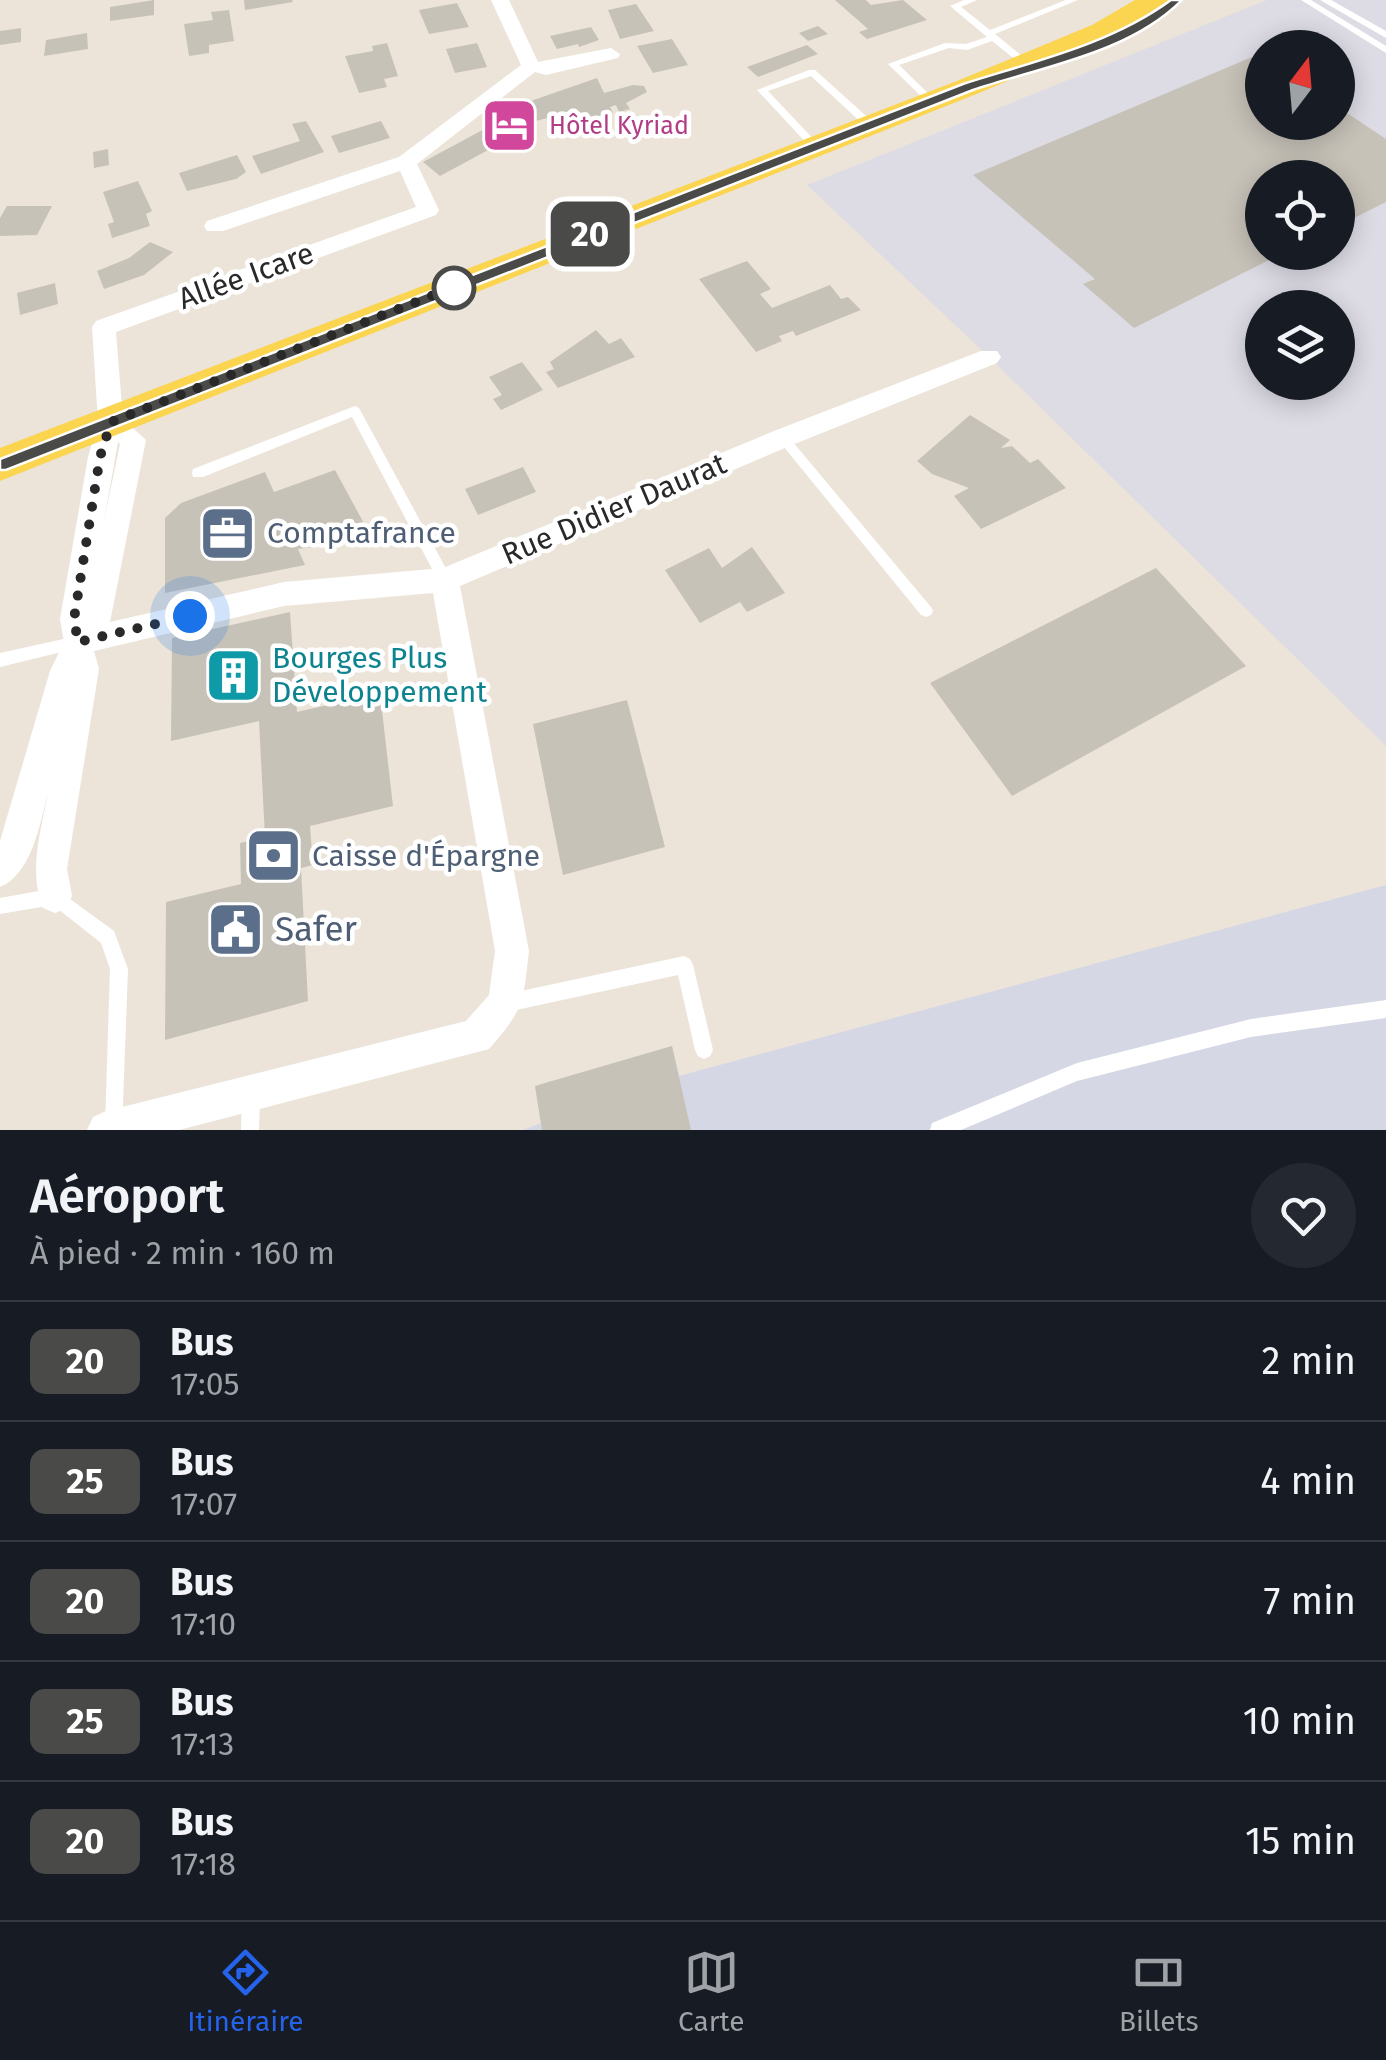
<!DOCTYPE html>
<html lang="fr">
<head>
<meta charset="utf-8">
<style>
  body { margin:0; font-family:"Fira Sans",sans-serif; background:#242831; color:#f1f3f6; height:100vh; display:flex; flex-direction:column; font-size:38px; white-space:nowrap }
  * { box-sizing:border-box; margin:0 }
  p { font-size:32px; color:#9ea1a6 }
  .icon { flex:none; width:55px; height:55px; fill:none; stroke:currentColor; stroke-width:2; stroke-linecap:round; stroke-linejoin:round }
  .map { position:relative; height:1130px; overflow:hidden }
  .drawer { display:flex; flex-direction:column; background:#171b24; flex:1 }
  .drawer>* { flex:none }
  .badge { padding:0 20px; border-radius:15px; font-size:35px; line-height:65px }
  .needle { width:65px; rotate:16deg }
  .fabs { position:absolute; left:1245px; top:30px; display:grid; gap:20px }
  .fabs a { display:grid; place-items:center; width:110px; height:110px; border-radius:50%; background:#171b24; box-shadow:0 5px 25px #0003; font-size:50px }
  .you { position:absolute; width:50px; height:50px; margin:-25px; border:8px solid #fff; border-radius:50%; background:#1a73e8; box-shadow:0 0 0 15px #1a73e833 }
  .map>.badge { position:absolute; translate:-50% -50%; box-shadow:0 0 0 5px #fff }
  .round { display:grid; place-items:center; flex:none; width:105px; height:105px; border-radius:52px; background:#242831 }
  .headline { display:flex; align-items:center; justify-content:space-between; height:170px; padding:0 30px }
  h1 { font-size:48px; font-weight:600; line-height:75px }
  ul { padding:0; list-style:none }
  li { display:flex; align-items:center; gap:30px; height:120px; padding:0 30px; border-top:2px solid #363941 }
  li div { flex:1 }
  li b { display:block; font-size:38px }
  li em { font-style:normal }
  li .badge { min-width:110px; font-weight:700; text-align:center }
  .tab-bar { display:flex; justify-content:space-around; align-items:center; height:140px; border-top:2px solid #363941; background:#171b24; font-size:28px; color:#9ea1a6 }
  .tab-bar a { display:grid; justify-items:center; gap:5px }
  .tab-bar .on { color:#2563eb }
  .map>svg:first-child { display:block }
</style>
</head>
<body>
<div class="map">
<svg width="1386" height="1130" viewBox="0 0 1386 1130">
  <rect width="100%" height="100%" fill="#ece4d9"/>
  <path fill="#dddbe4" fill-rule="evenodd" d="M1267 0H1386V746L989 357 807 185ZM1262 48H1338V122H1262ZM1262 178H1338V252H1262ZM1262 308H1338V382H1262Z"/>
  <polygon fill="#d5d7e5" points="1386,885 1386,1130 523,1130 541,1123 535,1086 672,1046 679,1076"/>
  <g fill="#c7c2b8">
    <polygon points="154,0 154,15 110,21 110,7"/>
    <polygon points="244,0 292,0 293,2 245,10"/>
    <polygon points="835,0 866,0 871,5 903,0 927,20 867,39 859,32 868,29"/>
    <polygon points="457,3 469,27 429,34 419,10"/>
    <polygon points="636,4 654,31 620,39 608,10"/>
    <polygon points="229,10 234,41 209,45 209,53 189,56 184,24 213,20 211,12"/>
    <polygon points="818,26 828,34 808,41 799,33"/>
    <polygon points="591,27 599,40 579,47 578,44 557,49 550,36"/>
    <polygon points="21,28 21,42 0,45 0,31"/>
    <polygon points="87,33 88,49 44,56 46,40"/>
    <polygon points="672,39 688,65 653,73 637,46"/>
    <polygon points="387,43 398,76 384,79 387,87 359,93 345,56 373,51 372,46"/>
    <polygon points="477,43 487,67 455,73 446,49"/>
    <polygon points="807,45 818,54 758,77 747,67"/>
    <polygon points="1252,57 1262,64 1262,122 1338,122 1338,107 1386,139 1386,202 1338,226 1338,178 1262,178 1262,252 1285,252 1134,328 1083,284 1095,279 973,175"/>
    <polygon points="597,78 604,93 633,85 644,86 647,92 626,103 630,109 619,112 616,105 610,107 613,113 599,116 607,129 585,135 576,119 563,122 559,115 528,123 532,131 503,138 505,141 440,176 423,162 503,119 529,112 525,103"/>
    <polygon points="306,121 324,152 261,174 252,156 300,141 292,124"/>
    <polygon points="381,121 390,138 339,153 331,136"/>
    <polygon points="108,149 109,165 94,168 93,152"/>
    <polygon points="237,155 246,172 236,179 187,191 179,173"/>
    <polygon points="138,181 152,211 146,214 150,226 112,238 108,224 114,222 103,192"/>
    <polygon points="7,206 52,206 37,235 0,236 0,218"/>
    <polygon points="150,242 173,252 144,275 104,289 97,271 129,258"/>
    <polygon points="747,261 771,289 760,294 772,308 830,285 841,299 848,297 861,310 796,336 793,331 779,336 782,341 756,352 699,279"/>
    <polygon points="55,283 58,304 20,315 17,293"/>
    <polygon points="596,330 609,344 621,338 635,357 558,388 546,372 554,369 550,362"/>
    <polygon points="522,362 543,390 501,410 493,399 502,395 489,377"/>
    <polygon points="970,415 1010,440 1001,448 1012,446 1030,463 1038,459 1066,488 981,529 954,496 969,488 932,474 917,461"/>
    <polygon points="523,467 536,492 478,515 465,489"/>
    <polygon points="335,470 373,540 298,549 305,565 165,593 165,518 181,503 265,472 274,492"/>
    <polygon points="752,547 785,593 747,612 740,602 700,623 665,570 709,548 722,568"/>
    <polygon points="1156,568 1246,666 1012,796 930,683"/>
    <polygon points="290,612 297,712 380,693 393,806 310,826 313,865 301,868 308,1001 165,1040 166,902 241,884 240,843 265,837 259,721 171,741 172,638"/>
    <polygon points="627,700 665,847 563,875 533,724"/>
    <polygon points="672,1046 691,1130 542,1130 535,1086"/>
  </g>
  <g fill="none" stroke-linecap="round" stroke-linejoin="round">
    <g fill="#fff" fill-rule="evenodd">
      <polygon points="964,0 977,0 961,7 990,30 1066,0 1078,0 995,34 1028,61 1028,65 1022,65 992,41 967,50 949,48 899,65 936,101 928,103 888,64 945,43 966,44 987,37 950,6"/>
      <polygon points="1301,0 1311,0 1386,46 1386,53"/>
      <polygon points="1320,0 1331,0 1386,31 1386,38"/>
      <polygon points="809,70 815,70 874,123 874,127 866,127 811,76 768,91 820,146 819,148 811,148 757,90"/>
      <polygon points="355,406 359,408 450,576 452,580 450,584 445,586 440,584 352,417 203,477 193,477 192,473 193,469"/>
      <polygon points="783,433 787,435 931,607 933,611 931,615 926,617 921,615 779,441 777,438 779,435"/>
      <polygon points="77,636 82,637 84,642 82,647 0,667 0,653"/>
      <polygon points="55,888 114,931 128,969 122,1130 106,1130 105,1126 110,969 101,943 53,905 0,914 0,898"/>
      <polygon points="684,956 690,959 693,965 713,1050 710,1056 704,1059 698,1056 695,1050 678,975 507,1012 501,1009 498,1003 501,997 507,994"/>
      <polygon points="1386,1000 1386,1018 1251,1037 1077,1081 961,1130 930,1130 932,1123 1077,1063 1251,1019"/>
      <polygon points="251,1085 257,1088 260,1094 259,1130 241,1130 242,1094 245,1088"/>
    </g>
    <path fill="#fff" fill-rule="evenodd" d="M491 0H509L538 62 611 48 620 54 618 58 546 75 535 72 417 164 439 210 436 215 116 332 123 419 146 440 110 622 284 582 443 568 774 431 981 351H997L1001 357 997 363 792 445 460 586 529 951C523 1003 524 1009 489 1049L179 1130H87L93 1117 106 1111 466 1021 489 995 495 951 433 593 284 606 94 651 99 669 67 869 72 896 67 908 55 913 43 908C28 871 41 831 48 793 40 823 32 874 0 887V841L50 671 64 642 60 619 88 457 98 423 92 327 96 321 416 207 400 171 223 231H207L204 226 207 221 399 157 521 65ZM118 442 120 444 104 521Z"/>
    <polygon fill="#fbd450" fill-rule="evenodd" points="1135,0 1169,0 1112,37 979,93 0,481 0,448 957,81 1092,25"/>
  </g>
  <path fill="#4a4a49" stroke="#fff" stroke-width="2.5" d="M1171 0H1182C1130 53 1041 67 973 90L6 470H0V459L963 84C1035 61 1111 44 1171 0Z"/>
  <g fill="none" stroke-linecap="round" stroke-linejoin="round">
    <polyline stroke="#292929" stroke-width="10" stroke-dasharray="0 18" points="190,616 78,642 74,619 100,457 111,422 457,286 454,288"/>
  </g>
  <defs>
    <symbol id="hotel-square" viewBox="-11 -11 22 22"><rect x="-9" y="-9" width="18" height="18" rx="4" fill="#d1479c" stroke="#fff"/><path d="M-6-4.5h1.5V1H6V5H4.5V3h-9V5H-6ZM-4 0a1.8 1.8 0 1 1 3.6 0ZM.5 0V-2.5h3Q6-2.5 6 0Z" fill="#fff"/></symbol>
    <symbol id="office-square" viewBox="-11 -11 22 22"><rect x="-9" y="-9" width="18" height="18" rx="4" fill="#5c6f8a" stroke="#fff"/><path d="M-6-3h4V-5.5h4V-3h4V5H-6ZM-1-4.5V-3h2v-1.5ZM-6 0V1H6V0Z" fill="#fff"/></symbol>
    <symbol id="building-square" viewBox="-11 -11 22 22"><rect x="-9" y="-9" width="18" height="18" rx="4" fill="#0f9aa8" stroke="#fff"/><path d="M-4-6H4V6H1V3H-1V6H-4ZM-2.5-4.3h1.7v1.8h-1.7ZM.8-4.3h1.7v1.8H.8ZM-2.5-1h1.7V.8h-1.7ZM.8-1h1.7V.8H.8Z" fill="#fff"/></symbol>
    <symbol id="bank-square" viewBox="-11 -11 22 22"><rect x="-9" y="-9" width="18" height="18" rx="4" fill="#5c6f8a" stroke="#fff"/><path d="M-6-4H6V4H-6ZM0-2.3a2.3 2.3 0 1 0 0 4.6a2.3 2.3 0 1 0 0-4.6Z" fill="#fff"/></symbol>
    <symbol id="civic-square" viewBox="-11 -11 22 22"><rect x="-9" y="-9" width="18" height="18" rx="4" fill="#5c6f8a" stroke="#fff"/><path d="M-.6-6.5H3V-4.5H.6V-3L4-1V1h2V6H-6V1h2V-1L-.6-3ZM-1.2 2.5V6h2.4V2.5Z" fill="#fff"/></symbol>
  </defs>
  <g fill-rule="evenodd">
    <use href="#hotel-square" x="478" y="94" width="63" height="63"/>
    <use href="#office-square" x="196" y="502" width="63" height="63"/>
    <use href="#building-square" x="202" y="644" width="63" height="63"/>
    <use href="#bank-square" x="242" y="824" width="63" height="63"/>
    <use href="#civic-square" x="204" y="898" width="63" height="63"/>
  </g>
  <circle fill="#fff" stroke="#4a4a49" stroke-width="5" cx="454" cy="288" r="20"/>
  <g text-anchor="middle" dominant-baseline="central" stroke-width="9" stroke-linejoin="round" paint-order="stroke">
    <g font-size="25" fill="#b23c85" stroke="#fff" text-anchor="start">
      <text x="549" y="126">Hôtel Kyriad</text>
    </g>
    <g font-size="30" fill="#292929" stroke="#fff">
      <text transform="translate(246 276) rotate(-20)">Allée Icare</text>
      <text transform="translate(614 509) rotate(-23)">Rue Didier Daurat</text>
    </g>
    <g font-size="30" fill="#4e5e75" stroke="#fff" text-anchor="start">
      <text x="267" y="533">Comptafrance</text>
      <text x="312" y="856">Caisse d'Épargne</text>
    </g>
    <g font-size="30" fill="#0d838f" stroke="#fff" text-anchor="start">
      <text x="272" y="658">Bourges Plus<tspan x="272" dy="34">Développement</tspan></text>
    </g>
    <g font-size="35" fill="#4e5e75" stroke="#fff" text-anchor="start">
      <text x="275" y="929">Safer</text>
    </g>
  </g>
</svg>
<div class="fabs">
<a><svg class="needle" viewBox="-14 -14 28 28"><path d="M0-13l5 13h-10z" fill="#e53935"/><path d="M0 13l5-13h-10z" fill="#9ea1a6"/></svg></a>
<a><svg class="icon" aria-label="locate" viewBox="0 0 24 24"><circle cx="12" cy="12" r="6"/><path d="M12 2v4M12 18v4M2 12h4M18 12h4"/></svg></a>
<a><svg class="icon" aria-label="layers" viewBox="0 0 24 24"><path d="M12 4l9 5-9 5-9-5zM3 14l9 5 9-5"/></svg></a>
</div>
<div class="you" style="left:190px;top:616px"></div>
<b class="badge" style="left:590px;top:234px;background:#4a4a49;color:#fff">20</b>
</div>
<section class="drawer">
<div class="headline"><div><h1>Aéroport</h1><p>À pied · 2 min · 160 m</p></div><a class="round"><svg class="icon" aria-label="heart" viewBox="0 0 24 24"><path d="M12 20l-8-8c-3-5 5-10 8-4 3-6 11-1 8 4z"/></svg></a></div>
<ul>
<li><span class="badge" style="background:#4a4a49;color:#fff">20</span><div><b>Bus</b><p>17:05</p></div><em>2 min</em></li>
<li><span class="badge" style="background:#4a4a49;color:#fff">25</span><div><b>Bus</b><p>17:07</p></div><em>4 min</em></li>
<li><span class="badge" style="background:#4a4a49;color:#fff">20</span><div><b>Bus</b><p>17:10</p></div><em>7 min</em></li>
<li><span class="badge" style="background:#4a4a49;color:#fff">25</span><div><b>Bus</b><p>17:13</p></div><em>10 min</em></li>
<li><span class="badge" style="background:#4a4a49;color:#fff">20</span><div><b>Bus</b><p>17:18</p></div><em>15 min</em></li>
</ul>
</section>
<nav class="tab-bar">
<a class="on"><svg class="icon" aria-label="directions" viewBox="0 0 24 24"><path d="M12 3l9 9-9 9-9-9zM9 14v-3h6M13 9l2 2-2 2"/></svg>Itinéraire</a>
<a><svg class="icon" aria-label="map" viewBox="0 0 24 24"><path d="M3 6l6-2 6 2 6-2v14l-6 2-6-2-6 2zM9 4v14M15 6v14"/></svg>Carte</a>
<a><svg class="icon" aria-label="tickets" viewBox="0 0 24 24"><path d="M3 7h18v10H3zM15 7v10"/></svg>Billets</a>
</nav>
</body>
</html>
